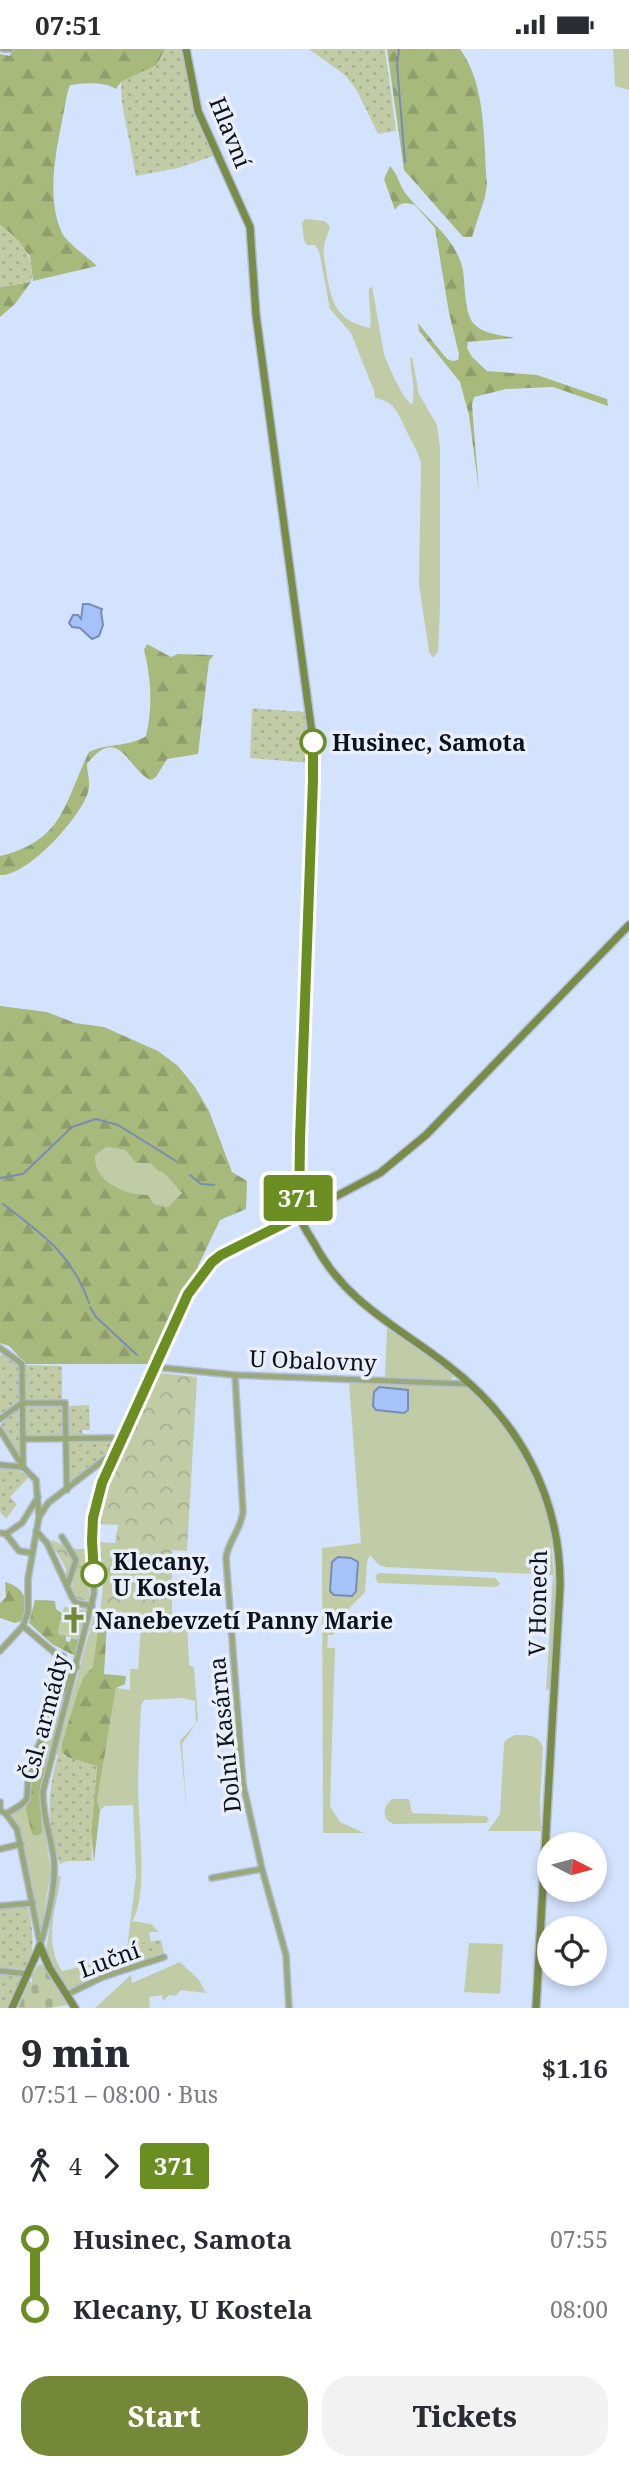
<!DOCTYPE html>
<html lang="en">
<head>
<meta charset="utf-8">
<style>
  body { margin:0; font-family:"Noto Serif",serif; background:#f2f2f3; color:#2b2b33; height:100vh; display:flex; flex-direction:column; font-size:26px; white-space:nowrap }
  * { box-sizing:border-box; margin:0 }
  p { font-size:23px; color:#7c7c81 }
  .icon { flex:none; width:38px; height:38px; fill:none; stroke:currentColor; stroke-width:2; stroke-linecap:round; stroke-linejoin:round }
  .map { position:relative; height:1959px; overflow:hidden }
  .side { display:flex; flex-direction:column; background:#fff; flex:1 }
  .side>* { flex:none }
  .badge { padding:0 14px; border-radius:5px; font-size:24px; line-height:46px }
  .needle { width:46px; rotate:96deg }
  .controls { position:absolute; left:537px; top:1783px; display:grid; gap:14px }
  .controls a { display:grid; place-items:center; width:70px; height:70px; border-radius:50%; background:#fff; box-shadow:0 4px 10px #0003; font-size:35px }
  .map>.badge { position:absolute; translate:-50% -50%; box-shadow:0 0 0 4px #fff }
  .legs { display:flex; align-items:center; gap:10px; height:77px; padding:0 21px; font-size:23px }
  .legs p { margin-inline-start:auto }
  .overview { display:flex; align-items:center; justify-content:space-between; height:119px; padding:0 21px }
  h1 { font-size:38px; font-weight:800; line-height:52px }
  .primary-button { display:flex; gap:14px; margin-top:auto; padding:14px 21px }
  .primary-button a { flex:1; height:80px; border-radius:28px; background:#748838; color:#fff; font-size:28px; font-weight:800; line-height:80px; text-align:center }
  .primary-button a+a { background:#f2f2f3; color:#2b2b33 }
  ul { padding:0 21px; list-style:none }
  li { display:flex; align-items:center; gap:24px; height:70px; font-size:26px }
  li i { display:grid; place-items:center; width:10px; height:100%; margin:0 9px; background:currentColor }
  li i::after { content:''; width:18px; height:18px; margin:-9px; border:5px solid; border-radius:50%; background:#fff }
  li p { margin-inline-start:auto }
  li:first-child i { background:linear-gradient(#0000 50%,currentColor 0) }
  li:last-child i { background:linear-gradient(currentColor 50%,#0000 0) }
  .status { display:flex; justify-content:space-between; align-items:center; height:49px; padding:0 35px; background:#fff; direction:ltr }
  .status svg { height:19px; fill:currentColor }
  .map>svg:first-child { display:block }
</style>
</head>
<body>
<div class="status"><b>07:51</b><svg viewBox="0 0 49 12"><path d="M0 12V9h3v3zM5 12V6h3v6zM10 12V3h3v9zM15 12V0h3v12zM26 1h20v11H26zM47 4h2v5h-2z"/></svg></div>
<div class="map">
<svg width="629" height="1959" viewBox="0 0 629 1959">
  <defs>
    <pattern id="forest-firs" width="22" height="20" patternUnits="userSpaceOnUse" patternTransform="scale(1.75)"><rect width="22" height="20" fill="#a8b97c"/><path d="M5 1l3.5 6h-7zM16 11l3.5 6h-7z" fill="#8f9e6b"/></pattern>
    <pattern id="cemetery-stones" width="16" height="16" patternUnits="userSpaceOnUse" patternTransform="scale(1.75)"><rect width="16" height="16" fill="#c1cca7"/><path d="M2 7V4a2 2 0 0 1 4 0v3zM10 15v-3a2 2 0 0 1 4 0v3z" fill="#a5ae8f"/></pattern>
    <pattern id="park-crowns" width="20" height="18" patternUnits="userSpaceOnUse" patternTransform="scale(1.75)"><rect width="20" height="18" fill="#c1cca7"/><path d="M2 6a3 3 0 1 1 6 0M12 15a3 3 0 1 1 6 0" fill="none" stroke="#a5ae8f"/></pattern>
    <pattern id="garden-dots" width="8" height="8" patternUnits="userSpaceOnUse" patternTransform="scale(1.75)"><rect width="8" height="8" fill="#c1cca7"/><path d="M2 2h.1M6 6h.1" fill="none" stroke="#a5ae8f" stroke-width="1.8" stroke-linecap="round"/></pattern>
  </defs>
  <rect width="100%" height="100%" fill="#d3e2fd"/>
  <g fill="#c1cca7">
    <polygon points="613,0 629,0 629,41 615,37"/>
    <path d="M305 170 325 172 330 178C328 185 324 192 324 199 323 208 326 218 327 227 332 257 339 272 370 279 372 266 368 253 369 240L372 237 384 305C390 320 401 347 412 356 416 340 411 325 410 309L412 308 419 345 437 376 440 399V560L438 602 433 609 429 603 419 535 421 414C418 402 412 394 407 383 399 367 396 352 375 349L374 342 351 284 330 260 319 202 315 196H307L304 191 302 174Z"/>
    <path d="M107 1098 125 1101 136 1114H150L160 1122H162L182 1144 168 1158 154 1155 149 1146C126 1146 94 1134 95 1106Z"/>
    <polygon points="387,1279 454,1326 451,1331 385,1328"/>
    <polygon points="349,1334 471,1338 508,1380 532,1422 550,1475 555,1539 551,1626 549,1639 546,1642 553,1526 386,1518 379,1516 370,1506 367,1513 365,1543 338,1571 334,1586 328,1586 327,1599 335,1599 330,1757 340,1773 364,1784 323,1784 322,1499 361,1494"/>
    <polygon points="379,1524 495,1529 500,1534 499,1537 493,1538 378,1534 375,1527"/>
    <polygon points="64,1558 86,1561 81,1591 58,1585"/>
    <polygon points="94,1566 100,1566 93,1619 84,1627 77,1645 62,1694 64,1707 56,1705"/>
    <path d="M172 1566 173 1569 187 1572 189 1616 194 1618 198 1671 182 1695 187 1764 180 1692 196 1674 195 1652 182 1649 144 1651 141 1657C140 1684 138 1711 138 1738 138 1771 149 1848 132 1872L151 1875 159 1883H149L151 1893 130 1896 128 1919 69 1941 56 1922 46 1901 57 1828 61 1827C56 1860 43 1892 62 1922L126 1908 136 1827 133 1756 105 1757 100 1761 97 1752 116 1639 130 1641V1620H138L141 1576 165 1578Z"/>
    <polygon points="73,1623 40,1741 41,1760 51,1821 42,1879 39,1879 24,1795 11,1765 29,1751 39,1701"/>
    <path d="M515 1686C527 1686 539 1685 543 1699L540 1753 541 1782H488L500 1765 504 1694 507 1690Z"/>
    <path d="M392 1750H409L412 1764 486 1767 489 1771 486 1774 394 1775C381 1771 383 1757 392 1750Z"/>
    <polygon points="469,1894 503,1895 500,1945 464,1943"/>
    <polygon points="180,1913 199,1931 206,1944 181,1941 175,1947 169,1946 163,1952 162,1946 149,1948 150,1959 95,1959 131,1926 132,1934"/>
  </g>
  <g fill="url(#forest-firs)" fill-rule="evenodd">
    <path d="M12 0H165L157 16 121 33 116 40C104 32 84 34 70 36L67 45C60 88 43 142 62 184 66 193 89 209 97 217L33 232 30 207 0 176V5L10 7Z"/>
    <path d="M387 0H460C487 37 483 92 487 135L485 148 472 188H463L404 121Z"/>
    <path d="M390 117C398 125 399 136 406 145 425 169 453 186 462 217 466 232 463 263 474 275 483 285 501 286 514 289L468 293 467 299 472 308 487 322 537 326 607 350 608 357 553 338 506 340 474 348 472 356 479 443 469 366 460 333 419 282 418 274 447 310 453 312 458 311 459 305 449 264 435 179 415 156C407 153 399 153 395 161L384 130Z"/>
    <polygon points="31,233 15,255 0,268 0,238"/>
    <path d="M147 595 171 608 178 605 214 606 209 612 198 705 167 710 156 728 151 731C128 722 120 673 87 715 87 724 91 734 88 743 81 768 27 828 0 826V807C64 792 64 754 89 703 108 694 129 698 146 687 153 659 151 628 144 601Z"/>
    <path d="M0 957 47 963 75 974 104 978 158 1002 178 1017 195 1038 209 1062 232 1123 247 1132 246 1160 220 1171 198 1217 202 1223 182 1248 149 1315H26L9 1297 0 1294ZM107 1098 125 1101 136 1114H150L160 1123 162 1122 182 1144 168 1158 154 1155 149 1146C126 1146 94 1134 95 1106Z"/>
    <path d="M5 1533C27 1540 28 1551 22 1572L15 1574 0 1569V1554L6 1548Z"/>
    <polygon points="35,1551 55,1552 56,1560 62,1564 58,1585 66,1587 66,1592 70,1593 71,1589 81,1591 77,1608 52,1595 29,1574"/>
    <polygon points="99,1572 107,1574 104,1625 126,1627 125,1635 116,1639 97,1752 100,1761 94,1813 91,1783 97,1717 69,1710 62,1703 62,1694 77,1645 84,1627 93,1618"/>
    <polygon points="49,1697 40,1741 42,1784 35,1787 32,1785 26,1761 39,1701"/>
  </g>
  <polygon fill="url(#cemetery-stones)" points="42,1915 67,1956 50,1959 18,1959 29,1933 32,1933 32,1927 38,1916"/>
  <g fill="url(#park-crowns)">
    <path d="M160 1324 197 1328 187 1502 172 1501V1566L165 1578 124 1574V1563H100L104 1528 100 1527 98 1493 115 1494 118 1476 98 1475C105 1436 123 1401 138 1364H143C143 1351 148 1331 160 1324Z"/>
    <polygon points="52,1491 71,1500 91,1500 89,1552 76,1550 72,1541 73,1527 66,1528 66,1520 57,1503 52,1501 50,1494"/>
  </g>
  <g fill="url(#garden-dots)">
    <polygon points="165,0 182,0 194,65 213,107 178,119 136,127 122,55 121,33 157,16"/>
    <polygon points="309,0 385,0 396,82 378,85 357,42 345,26"/>
    <path d="M0 176C20 190 36 208 31 233L0 238Z"/>
    <polygon points="252,659 305,663 310,714 250,709"/>
    <polygon points="3,1305 19,1317 19,1351 0,1366 0,1307"/>
    <polygon points="25,1316 62,1317 62,1350 26,1351"/>
    <polygon points="89,1356 90,1381 82,1381 82,1384 89,1386 68,1387 68,1357"/>
    <polygon points="26,1357 62,1357 63,1386 26,1387"/>
    <polygon points="18,1360 20,1406 19,1406 0,1376"/>
    <polygon points="113,1391 114,1400 72,1433 69,1431 68,1392"/>
    <polygon points="0,1419 20,1422 29,1428 10,1448 17,1455 6,1470 0,1463"/>
    <path d="M58 1705 97 1717 91 1783 92 1812H67L60 1815C47 1770 46 1751 58 1705Z"/>
    <path d="M28 1856C32 1877 36 1901 27 1920L0 1919V1859Z"/>
    <polygon points="161,1891 164,1905 128,1918 130,1896"/>
    <polygon points="0,1925 23,1927 8,1959 0,1959"/>
  </g>
  <g fill="#a5c2f9" stroke="#778db6" stroke-width="2">
    <polygon points="83,555 89,555 102,560 101,563 103,576 99,587 92,590 80,579 72,578 69,574 73,566 78,566 81,570"/>
    <polygon points="379,1338 408,1341 408,1361 404,1364 376,1361 373,1357 374,1343"/>
    <polygon points="338,1508 351,1509 358,1513 356,1542 352,1547 334,1546 330,1542 332,1513"/>
  </g>
  <g fill="none" stroke-linecap="round" stroke-linejoin="round">
    <g stroke="#778db6" stroke-width="2">
      <polyline points="399,0 397,15 405,113"/>
      <polyline points="190,1126 201,1135 214,1136"/>
      <polyline points="0,1129 23,1125 72,1078 96,1070 118,1076 176,1112"/>
      <path d="M3 1155C42 1185 72 1205 89 1254"/>
      <polyline points="90,1258 96,1268 137,1306"/>
    </g>
    <defs>
      <g id="street">
        <polyline points="3,0 10,0"/>
        <polyline points="0,1299 22,1315 23,1418"/>
        <polyline points="154,1318 235,1326 468,1335"/>
        <path d="M235 1326 243 1463C240 1483 228 1492 226 1509L243 1735 262 1820 286 1906 289 1959"/>
        <polyline points="65,1354 67,1441"/>
        <polyline points="0,1370 22,1354 65,1354"/>
        <polyline points="0,1381 23,1418 36,1431 39,1468"/>
        <polyline points="23,1390 114,1389 121,1391"/>
        <polyline points="0,1416 23,1418"/>
        <polyline points="36,1482 47,1494 72,1548 76,1554 92,1557"/>
        <polyline points="2,1484 6,1485 22,1474 38,1448"/>
        <polyline points="6,1485 19,1502 32,1504"/>
        <polyline points="62,1488 76,1511 68,1535"/>
        <polyline points="23,1577 55,1604 63,1607"/>
        <polyline points="0,1602 23,1577 28,1563 28,1530 39,1468 48,1454 110,1406 114,1408"/>
        <polyline points="0,1753 0,1760"/>
        <polyline points="0,1761 6,1765 17,1780 40,1894"/>
        <polyline points="6,1765 21,1756 27,1750 28,1733 37,1700 73,1619 77,1618"/>
        <polyline points="0,1800 21,1795"/>
        <polyline points="212,1829 262,1820"/>
        <polyline points="0,1857 33,1854"/>
        <path d="M40 1897C47 1873 56 1836 54 1811 51 1787 42 1766 43 1742L94 1545 92 1492 97 1448 136 1357 188 1245 212 1213 240 1195 299 1167"/>
        <polyline points="0,1922 29,1925"/>
        <polyline points="66,1946 103,1928 164,1908"/>
      </g>
      <g id="secondary">
        <path d="M186 0 198 62 250 178 256 266 312 685 313 731 299 1118C299 1133 295 1151 299 1166 302 1176 309 1186 314 1194 345 1253 395 1276 446 1315 518 1369 561 1447 560 1538L536 1959"/>
        <polyline points="299,1167 380,1124 426,1086 629,876"/>
        <polyline points="40,1897 49,1918 75,1959"/>
        <polyline points="12,1959 40,1897"/>
      </g>
    </defs>
    <use href="#street" stroke="#afbdd4" stroke-width="8"/>
    <use href="#secondary" stroke="#afbdd4" stroke-width="10"/>
    <use href="#street" stroke="#9aa87a" stroke-width="5"/>
    <use href="#secondary" stroke="#798b44" stroke-width="7"/>
  </g>
  <g fill="none" stroke-linecap="round" stroke-linejoin="round">
    <defs>
      <polyline id="line-1" points="94,1525 92,1492 93,1469 102,1434 188,1245 212,1213 221,1206 299,1167 300,1090 313,731 313,693"/>
    </defs>
    <use href="#line-1" stroke="#fff" stroke-width="16"/>
    <use href="#line-1" stroke="#6b8e23" stroke-width="10"/>
  </g>
  <defs>
    <symbol id="church-bare" viewBox="-9 -9 18 18"><path d="M-1.2-6h2.4v3.5h3.3v2.4h-3.3V6h-2.4V-.1h-3.3v-2.4h3.3Z" fill="#748838" stroke="#e9eef9" stroke-width="2.5" paint-order="stroke"/></symbol>
  </defs>
  <g fill-rule="evenodd">
    <use href="#church-bare" x="55" y="1552" width="38" height="38"/>
  </g>
  <g fill="#fff" stroke="#6b8e23" stroke-width="3.5">
    <circle cx="313" cy="693" r="12"/>
    <circle cx="94" cy="1525" r="12"/>
  </g>
  <g text-anchor="middle" dominant-baseline="central" stroke-width="7" stroke-linejoin="round" paint-order="stroke">
    <g font-size="23" fill="#0d121b" stroke="#e9eef9">
      <text transform="translate(231 83) rotate(68)">Hlavní</text>
      <text transform="translate(313 1311) rotate(2)">U Obalovny</text>
      <text transform="translate(537 1554) rotate(-89)">V Honech</text>
      <text transform="translate(44 1668) rotate(-75)">Čsl. armády</text>
      <text transform="translate(224 1686) rotate(-96)">Dolní Kasárna</text>
      <text transform="translate(109 1910) rotate(-20)">Luční</text>
    </g>
    <g font-size="23" font-weight="bold" fill="#0d121b" stroke="#e9eef9" text-anchor="start">
      <text x="332" y="693">Husinec, Samota</text>
      <text x="113" y="1512">Klecany,<tspan x="113" dy="26">U Kostela</tspan></text>
    </g>
    <g font-size="23" font-weight="bold" fill="#0d121b" stroke="#e9eef9" text-anchor="start">
      <text x="95" y="1571">Nanebevzetí Panny Marie</text>
    </g>
  </g>
</svg>
<div class="controls">
<a><svg class="needle" viewBox="-14 -14 28 28"><path d="M0-13l5 13h-10z" fill="#e53935"/><path d="M0 13l5-13h-10z" fill="#7c7c81"/></svg></a>
<a><svg class="icon" aria-label="locate" viewBox="0 0 24 24"><circle cx="12" cy="12" r="6"/><path d="M12 2v4M12 18v4M2 12h4M18 12h4"/></svg></a>
</div>
<b class="badge" style="left:298px;top:1149px;background:#6b8e23;color:#fff">371</b>
</div>
<section class="side">
<div class="overview"><div><h1>9 min</h1><p>07:51 – 08:00 · Bus</p></div><b>$1.16</b></div>
<div class="legs"><svg class="icon" aria-label="walk" viewBox="0 0 24 24"><circle cx="13" cy="4" r="2"/><path d="M13 8l-2 6 4 7M11 14l-3 7M7 12l3-4h3l4 4"/></svg>4<svg class="icon" aria-label="forward" viewBox="0 0 24 24"><path d="M9 5l7 7-7 7"/></svg><b class="badge" style="background:#6b8e23;color:#fff">371</b></div>
<ul>
<li><i style="color:#6b8e23"></i><b>Husinec, Samota</b><p>07:55</p></li>
<li><i style="color:#6b8e23"></i><b>Klecany, U Kostela</b><p>08:00</p></li>
</ul>
<div class="primary-button"><a>Start</a><a>Tickets</a></div>
</section>
</body>
</html>
